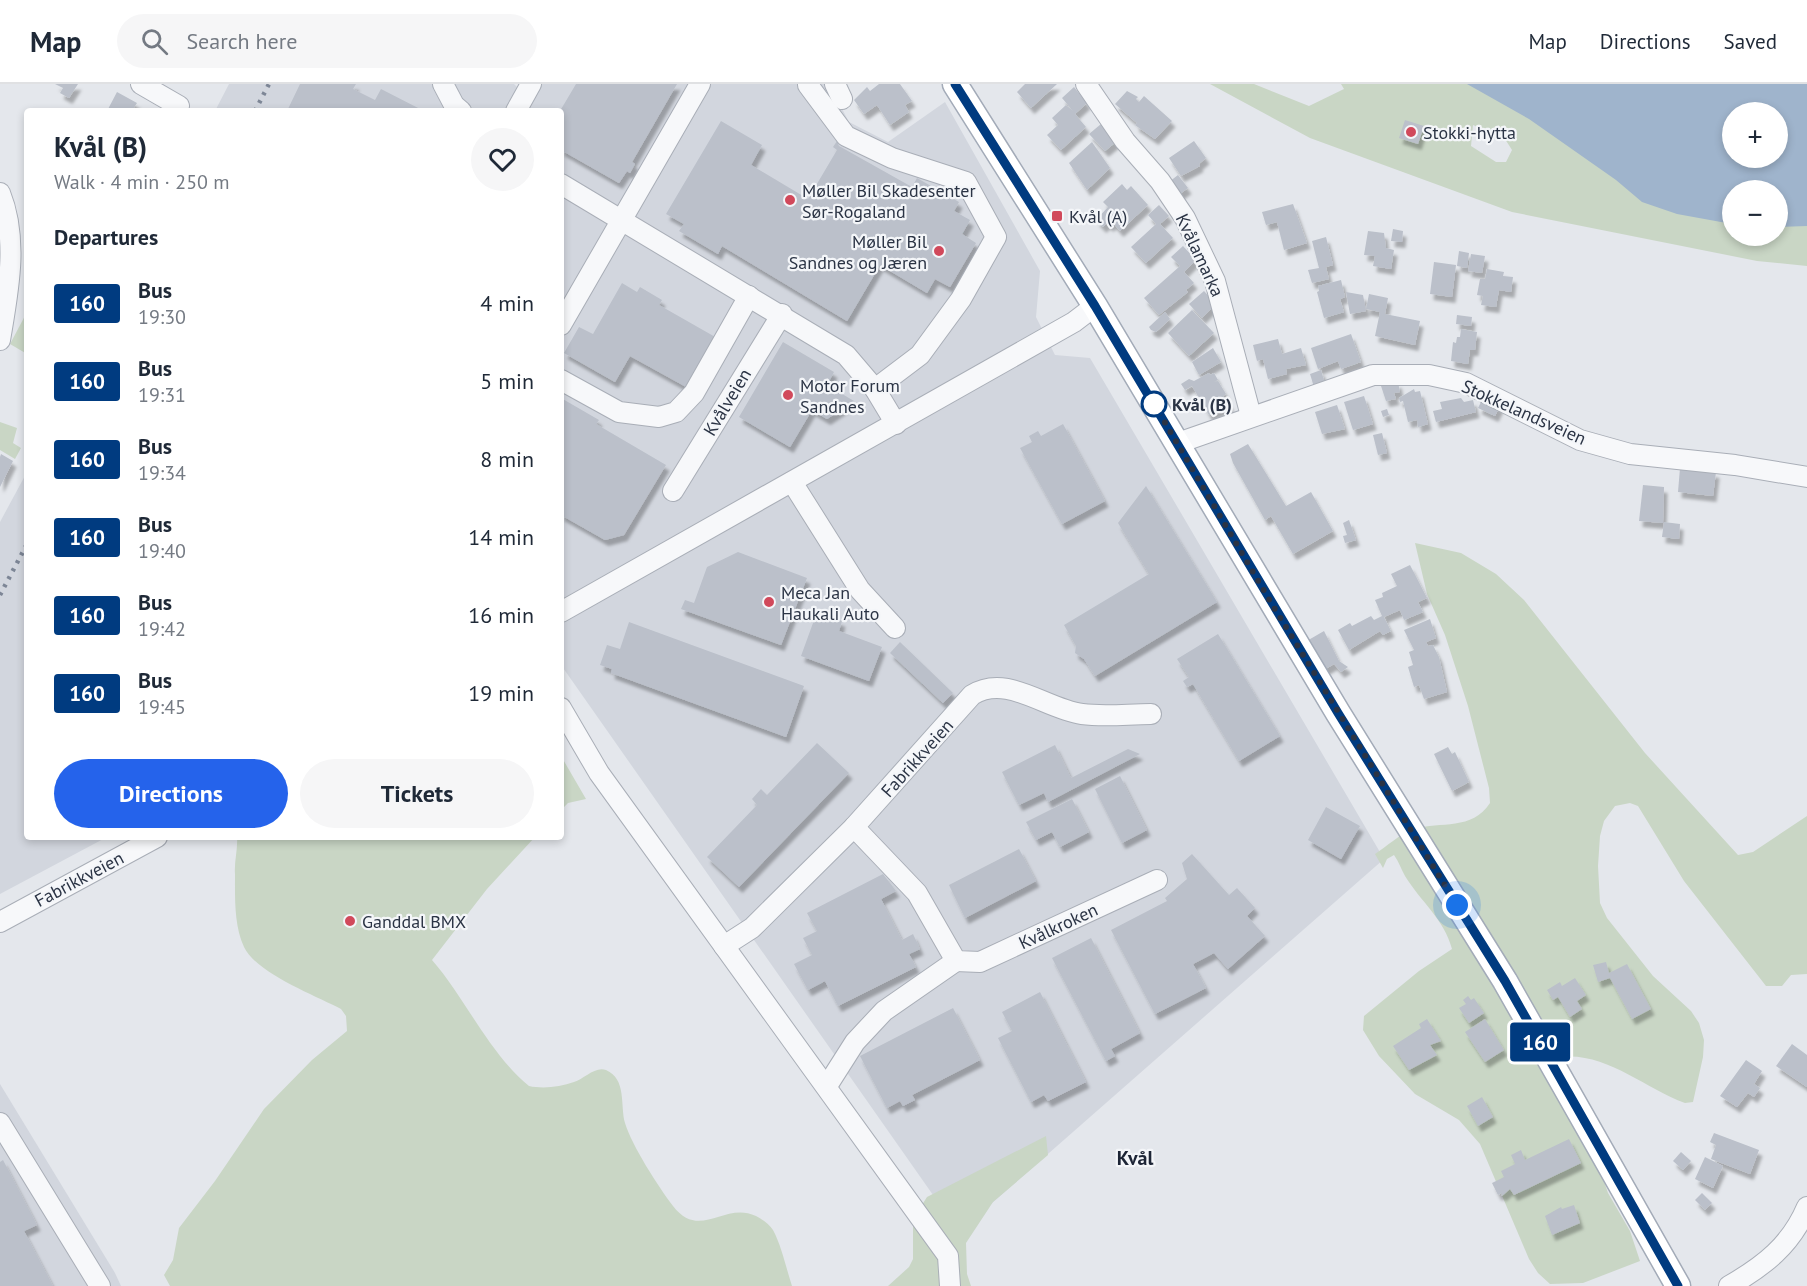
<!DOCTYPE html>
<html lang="en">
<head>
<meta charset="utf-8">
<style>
  body { margin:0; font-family:"PT Sans",sans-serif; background:#f6f6f7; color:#1f2937; height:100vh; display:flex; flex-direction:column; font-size:22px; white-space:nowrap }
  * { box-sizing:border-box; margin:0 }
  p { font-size:20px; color:#747a83 }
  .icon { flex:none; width:33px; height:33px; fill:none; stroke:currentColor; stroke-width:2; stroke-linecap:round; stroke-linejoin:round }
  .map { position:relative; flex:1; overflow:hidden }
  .side { position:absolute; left:24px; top:24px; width:540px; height:732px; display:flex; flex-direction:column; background:#fff; border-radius:6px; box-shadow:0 3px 9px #0003 }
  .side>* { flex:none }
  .badge { padding:0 12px; border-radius:4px; font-size:21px; line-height:39px }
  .fabs { position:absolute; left:1722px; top:18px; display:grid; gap:12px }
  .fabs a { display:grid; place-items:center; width:66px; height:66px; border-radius:50%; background:#fff; box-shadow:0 3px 9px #0003; font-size:30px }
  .you { position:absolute; width:30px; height:30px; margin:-15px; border:4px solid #fff; border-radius:50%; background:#1a73e8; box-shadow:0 0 0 9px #1a73e833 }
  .map>.badge { position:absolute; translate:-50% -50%; box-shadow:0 0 0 3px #fff }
  h2 { padding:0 30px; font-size:22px; line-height:54px }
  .round { display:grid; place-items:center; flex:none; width:63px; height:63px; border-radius:32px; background:#f6f6f7 }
  .head { display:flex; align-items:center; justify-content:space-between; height:102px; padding:0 30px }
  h1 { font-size:28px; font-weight:800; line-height:45px }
  .cta { display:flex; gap:12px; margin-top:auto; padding:12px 30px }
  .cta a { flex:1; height:69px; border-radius:36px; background:#2563eb; color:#fff; font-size:24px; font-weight:800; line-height:69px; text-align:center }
  .cta a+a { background:#f6f6f7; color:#1f2937 }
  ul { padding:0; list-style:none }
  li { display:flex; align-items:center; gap:18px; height:78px; padding:0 30px }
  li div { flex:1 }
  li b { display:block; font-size:22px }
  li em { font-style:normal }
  li .badge { min-width:66px; font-weight:700; text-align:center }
  header { display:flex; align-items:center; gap:36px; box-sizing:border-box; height:84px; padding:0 30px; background:#fff; border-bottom:2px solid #e0e1e3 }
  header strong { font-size:28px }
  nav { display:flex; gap:33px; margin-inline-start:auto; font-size:21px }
  .search { width:420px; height:54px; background:#f6f6f7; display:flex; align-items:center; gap:15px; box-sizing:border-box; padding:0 21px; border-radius:33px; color:#747a83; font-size:22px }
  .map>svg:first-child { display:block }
</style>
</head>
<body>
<header>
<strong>Map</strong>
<div class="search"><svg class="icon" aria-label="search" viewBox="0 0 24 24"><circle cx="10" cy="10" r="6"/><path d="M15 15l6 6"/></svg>Search here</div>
<nav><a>Map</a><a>Directions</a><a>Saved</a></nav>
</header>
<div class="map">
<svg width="1807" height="1202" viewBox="0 0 1807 1202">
  <defs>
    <filter id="shadow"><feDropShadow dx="3.5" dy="6" stdDeviation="1.5" flood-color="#0004"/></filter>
  </defs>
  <rect width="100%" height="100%" fill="#e4e7ec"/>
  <g fill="#d2d6de">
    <polygon points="229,0 514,0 518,4 521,0 829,0 849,38 888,58 945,18 1040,187 1036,233 1055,271 1090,274 1384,775 959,1148 561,581 561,27 215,27"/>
    <polygon points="27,388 27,753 107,753 0,810 0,438"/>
    <polygon points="0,1000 115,1189 121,1202 0,1202"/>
  </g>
  <g fill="#c9d6c5" fill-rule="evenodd">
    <path d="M1210 0H1254L1309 22 1344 5 1341 0H1807V182L1757 177 1512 128 1310 54ZM1732 28H1778V74H1732ZM1473 41 1505 55 1512 66 1506 78H1496L1471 62ZM1732 106H1778V152H1732Z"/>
    <polygon points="27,228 27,270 10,260"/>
    <polygon points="0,338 17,344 13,359 21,364 15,375 0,366"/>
    <path d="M1415 459 1461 469 1496 490 1524 516 1645 669 1738 771 1753 768 1807 732V890L1791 891 1782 902H1766L1684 797 1638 722 1630 719 1615 722 1604 737 1600 752 1598 782 1600 819 1607 834 1653 892 1691 927 1699 939 1704 956 1703 973 1693 1018 1685 1019C1644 1004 1606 968 1561 973L1608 1109 1630 1147 1640 1177 1583 1199 1550 1200 1538 1189 1529 1175 1480 1060 1459 1036 1415 1010 1379 972 1363 946 1364 932 1419 887 1452 865C1444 835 1421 818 1405 792 1401 785 1399 778 1394 771L1387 775 1383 784 1375 770C1386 763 1401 749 1414 745 1441 737 1472 747 1490 719L1489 704 1468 622 1445 551 1427 510Z"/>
    <polygon points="561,672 586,715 568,719 561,726"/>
    <path d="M237 753H535L487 805 432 876C466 915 488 968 529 1002 543 1005 560 1003 574 998 584 995 595 982 606 986 627 995 620 1022 625 1039 632 1062 658 1102 673 1122 700 1157 724 1117 756 1132 762 1135 769 1140 773 1146 782 1163 786 1184 792 1202H170L164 1191 173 1176 179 1144 215 1097 264 1025 312 976 347 947 346 932 341 925C316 912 256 889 244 863 234 841 235 814 235 790 234 778 238 765 237 753Z"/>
    <polygon points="1046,1052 1048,1071 993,1118 966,1159 967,1190 971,1202 888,1202 909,1183 913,1175 913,1135 927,1113"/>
  </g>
  <path fill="#9fb4cc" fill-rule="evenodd" d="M1467 0H1807V142L1778 143V106H1732V140L1677 130 1642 118 1616 96 1529 35ZM1732 28H1778V74H1732Z"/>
  <g fill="#bbc0ca" filter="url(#shadow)">
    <polygon points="55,0 78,0 69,14 60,9 63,4"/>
    <polygon points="300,0 356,0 353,5 375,16 381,5 424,27 287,27"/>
    <polygon points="576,0 677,0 632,78 635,80 630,89 627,87 619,99 561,66 560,27"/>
    <polygon points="879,0 900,0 912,17 905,21 909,28 890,41 877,21 864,30 854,16 867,3 870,7"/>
    <polygon points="1025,0 1057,0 1031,24 1017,8"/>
    <polygon points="1074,3 1087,19 1075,30 1086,43 1061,66 1047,51 1058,41 1052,34 1066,21 1073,27 1062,14"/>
    <polygon points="1127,7 1138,13 1136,15 1139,18 1144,12 1172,37 1155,55 1135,41 1137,39 1115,20"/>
    <polygon points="117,8 137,19 133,25 136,27 107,27"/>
    <polygon points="1405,36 1424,42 1418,60 1399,54"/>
    <polygon points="721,37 762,61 751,81 808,115 837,66 833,63 837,57 839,62 912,103 917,94 959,118 954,127 970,136 962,150 976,159 950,203 935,195 927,209 880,181 847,237 722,162 718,170 679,147 684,140 666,130"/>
    <polygon points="1101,40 1117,57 1105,67 1089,50"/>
    <polygon points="1194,57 1206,74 1199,80 1200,82 1181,92 1169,74"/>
    <polygon points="1092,58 1110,84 1087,106 1069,79"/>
    <polygon points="1178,91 1188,104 1173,115 1169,98"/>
    <polygon points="1122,100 1127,106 1131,102 1148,121 1120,147 1113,139 1110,142 1107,139 1103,143 1096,136 1108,123 1103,118"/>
    <polygon points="1293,120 1307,159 1284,166 1277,138 1266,141 1262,128"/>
    <polygon points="1159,121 1169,132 1160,140 1173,154 1146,179 1131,163 1156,140 1148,131"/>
    <polygon points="1393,145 1403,147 1402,158 1391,157"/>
    <polygon points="1368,147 1384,149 1386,164 1394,166 1391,185 1373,182 1375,172 1364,171"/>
    <polygon points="1326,153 1333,181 1326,183 1329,195 1312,199 1308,186 1319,184 1312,157"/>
    <polygon points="1183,162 1196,176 1184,188 1194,199 1186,206 1188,208 1159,231 1144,214 1180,182 1171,173"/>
    <polygon points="1459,167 1469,169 1467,184 1457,182"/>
    <polygon points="1471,170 1485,172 1482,189 1468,187"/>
    <polygon points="1434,178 1456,181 1452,213 1430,210"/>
    <polygon points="1487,185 1504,188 1503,192 1513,193 1511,208 1499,206 1496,223 1481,221 1483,212 1477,211 1480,195 1485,195"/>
    <polygon points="1341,196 1345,213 1340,215 1344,228 1324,234 1317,208 1319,207 1318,202"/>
    <polygon points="622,199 637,208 640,203 662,216 659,221 717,254 688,304 630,272 615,298 564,269 579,243 593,250"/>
    <polygon points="1204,207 1216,220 1202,234 1189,220"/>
    <polygon points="1346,208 1363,211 1366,227 1350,230"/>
    <polygon points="1369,210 1388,214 1385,230 1420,237 1415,261 1375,252 1380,228 1366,225"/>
    <polygon points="1192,226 1214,249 1189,272 1168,249"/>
    <polygon points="1165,228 1170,235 1156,248 1151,246 1149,243"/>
    <polygon points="1457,231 1472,233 1471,242 1456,240"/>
    <polygon points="1461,245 1477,248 1475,266 1470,266 1468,280 1451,277 1453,258 1456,259 1457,253 1460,253"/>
    <polygon points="1351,250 1361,278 1341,285 1338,277 1318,285 1311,264"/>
    <polygon points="1278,255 1282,270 1301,264 1306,281 1286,285 1287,290 1268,295 1263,275 1257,277 1253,261"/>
    <polygon points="783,258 834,288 827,301 854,317 827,335 812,326 790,363 739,333"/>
    <polygon points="1213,264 1221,278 1199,291 1192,278"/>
    <polygon points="1321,286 1325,300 1314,303 1310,290"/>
    <polygon points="1209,289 1210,291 1214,289 1218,296 1214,298 1218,297 1226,310 1223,312 1231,322 1209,331 1192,302 1185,306 1181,300 1189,295 1194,297"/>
    <polygon points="1398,298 1400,308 1394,309 1396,315 1386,317 1381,302"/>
    <polygon points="1414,305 1415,308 1420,307 1428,340 1418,343 1417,336 1408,338 1403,317 1400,318 1399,314"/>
    <polygon points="1364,312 1373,340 1353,346 1344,318"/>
    <polygon points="561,314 599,336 596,340 666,381 624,451 605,456 561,431"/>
    <polygon points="1461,314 1464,318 1473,316 1476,328 1436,338 1433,327 1442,325 1440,318"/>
    <polygon points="1483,314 1500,322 1495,332 1478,324"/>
    <polygon points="1337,321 1345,345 1322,350 1315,328"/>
    <polygon points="1387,325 1389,331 1383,333 1381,327"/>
    <polygon points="1063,340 1105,417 1062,440 1020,364 1032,358 1029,352 1038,347 1041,352"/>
    <polygon points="1382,349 1387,369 1378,371 1373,351"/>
    <polygon points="1248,360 1286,422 1311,408 1333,447 1293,470 1271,432 1265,436 1233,379 1230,370"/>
    <polygon points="1,370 13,377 0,403 0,373"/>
    <polygon points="1680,384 1716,388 1713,412 1678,408"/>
    <polygon points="1643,401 1664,403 1663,439 1639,437"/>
    <polygon points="1146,402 1217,518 1095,592 1084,575 1075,569 1076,562 1064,541 1149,490 1118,439"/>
    <polygon points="1349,436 1356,456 1345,459 1343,452 1347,451 1343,439"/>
    <polygon points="1664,438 1680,440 1679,455 1662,453"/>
    <polygon points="738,468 807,494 781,561 681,525 685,516 694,519 707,483"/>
    <polygon points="1410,481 1427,514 1418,518 1423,528 1404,536 1400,526 1384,533 1391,547 1383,551 1380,547 1349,566 1338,546 1350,539 1352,542 1371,532 1374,536 1382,532 1375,516 1383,513 1382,509 1397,502 1391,490"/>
    <polygon points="817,528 842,537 839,547 882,563 869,597 801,572"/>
    <polygon points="1430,535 1436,554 1426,558 1428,562 1433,561 1439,573 1447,608 1424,615 1419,601 1414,603 1408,583 1413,581 1409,568 1414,566 1404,546"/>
    <polygon points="629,538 804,602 786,653 611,589 612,585 600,581 607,561 620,565"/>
    <polygon points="1324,547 1339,577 1348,583 1341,588 1334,580 1322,587 1305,558"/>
    <polygon points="1218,550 1280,652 1239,677 1193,600 1187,603 1183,597 1189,593 1177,575"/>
    <polygon points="900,558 953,609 943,619 890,569"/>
    <polygon points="817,659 849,689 739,803 707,773 757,721 752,715 761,705 767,711"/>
    <polygon points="1055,661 1071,694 1128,665 1140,670 1048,718 1044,709 1019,721 1002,688"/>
    <polygon points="1448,663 1452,670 1455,668 1469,698 1452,707 1434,670"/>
    <polygon points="1120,692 1147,746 1122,759 1095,705"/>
    <polygon points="1072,715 1089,748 1060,763 1052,748 1036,756 1026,738"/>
    <polygon points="1326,723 1360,742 1341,775 1308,756"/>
    <polygon points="1019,765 1036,797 965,834 949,801"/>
    <polygon points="1192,770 1229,811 1237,804 1255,824 1247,832 1265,852 1228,885 1214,869 1193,880 1206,904 1155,930 1111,846 1167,817 1165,814 1187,795 1182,779"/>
    <polygon points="883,790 896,807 881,815 902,856 913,850 920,865 909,870 916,883 838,922 825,897 808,906 794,880 812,871 803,854 817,847 807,829"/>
    <polygon points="1091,854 1140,949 1111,965 1115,972 1106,977 1052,874"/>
    <polygon points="1606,878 1609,889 1627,880 1651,925 1632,935 1610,894 1598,898 1593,881"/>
    <polygon points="1575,894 1586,911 1577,917 1582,925 1570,933 1558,913 1553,916 1547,906 1560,898 1562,902"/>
    <polygon points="1040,908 1086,998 1048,1017 1044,1011 1031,1018 998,954 1012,947 1002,928"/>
    <polygon points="1468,912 1471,916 1474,914 1484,929 1469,939 1459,924 1466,920 1463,916"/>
    <polygon points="953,924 980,976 912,1011 915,1016 903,1022 900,1017 887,1024 860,972"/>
    <polygon points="1427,935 1441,957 1430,961 1437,971 1409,986 1393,962 1421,944 1419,940"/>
    <polygon points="1485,935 1504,966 1485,978 1465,948"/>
    <polygon points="1792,960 1807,971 1807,1003 1776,982"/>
    <polygon points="1746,976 1762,987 1754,1000 1760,1004 1754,1013 1748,1009 1737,1023 1720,1012"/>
    <polygon points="1482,1013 1493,1033 1478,1042 1467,1022"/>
    <polygon points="1714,1049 1759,1066 1750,1090 1711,1075 1716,1061 1710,1058"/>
    <polygon points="1569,1055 1581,1079 1514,1111 1510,1105 1502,1112 1501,1109 1498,1111 1492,1099 1504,1093 1501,1087 1515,1080 1511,1071 1521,1066 1525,1076"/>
    <polygon points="1681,1068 1691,1077 1683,1086 1673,1077"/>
    <polygon points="1705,1073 1723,1082 1713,1104 1695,1095"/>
    <polygon points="3,1076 37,1141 24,1147 53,1202 0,1202 0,1078"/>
    <polygon points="1702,1109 1712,1119 1705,1126 1695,1116"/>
    <polygon points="1574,1121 1580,1139 1552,1151 1545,1132 1561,1123 1562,1125"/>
  </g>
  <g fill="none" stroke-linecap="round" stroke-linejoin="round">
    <defs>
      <g id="minor">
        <polyline points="141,0 179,22 176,27"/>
        <polyline points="443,0 454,21 461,27"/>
        <polyline points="835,0 842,15"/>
        <polyline points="1086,0 1125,57 1160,97 1185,134 1215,197 1251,332"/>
        <polyline points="808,1 846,52 892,74 966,98 996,153 961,215 920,271 875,305"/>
        <polyline points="516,27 531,0"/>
        <polyline points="561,100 846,271 875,305 896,340"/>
        <path d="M0 109C19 156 8 208 0 256"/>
        <polyline points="561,241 700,0"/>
        <polyline points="561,296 619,328 659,333 676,328 694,309 749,212"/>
        <polyline points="1178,359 1373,291 1429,291 1466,299 1580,356 1630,370 1735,381 1807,393"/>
        <polyline points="792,398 860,506 895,544"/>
        <polyline points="673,407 782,230"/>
        <polyline points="561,528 1074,238 1095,222"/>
        <polyline points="561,624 599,689 948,1172 950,1202"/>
        <polyline points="854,743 917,809 956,877 980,878 1157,796"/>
        <polyline points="0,838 157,753"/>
        <path d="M724 862 752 844 854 743 972 611C1007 589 1045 625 1082 630 1105 633 1128 630 1151 630"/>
        <polyline points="827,1002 855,958 884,927 956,877"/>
        <polyline points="0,1039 100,1202"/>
        <path d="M1729 1202C1764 1182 1791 1161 1807 1123"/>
      </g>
      <polyline id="major" points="955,0 1095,222 1338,629 1505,897 1678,1202"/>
    </defs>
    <use href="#minor" stroke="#a9aeb7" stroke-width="22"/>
    <use href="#major" stroke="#a3abb8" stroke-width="27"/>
    <use href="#minor" stroke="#f7f8fa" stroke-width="20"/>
    <use href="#major" stroke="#fff" stroke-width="24"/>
    <g stroke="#7d8696" stroke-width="4.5" stroke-dasharray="3 6" stroke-linecap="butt">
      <polyline points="255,27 269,0"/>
      <polyline points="0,511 27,460"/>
    </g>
  </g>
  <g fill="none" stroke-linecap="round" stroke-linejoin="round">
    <defs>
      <polyline id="line" points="955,0 1095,222 1338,629 1505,897 1678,1202"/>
    </defs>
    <use href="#line" stroke="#fff" stroke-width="14"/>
    <use href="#line" stroke="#003b80" stroke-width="9"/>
    <polyline stroke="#2b3445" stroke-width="6" stroke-dasharray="0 10.8" points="1154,320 1273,522 1457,821"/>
  </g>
  <g fill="#d1495b" stroke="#f4f6f9" stroke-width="2">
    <circle cx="1411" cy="48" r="6"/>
    <circle cx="790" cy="116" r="6"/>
    <rect x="1051" y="126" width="12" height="12" rx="3"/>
    <circle cx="939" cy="167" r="6"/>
    <circle cx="788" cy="311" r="6"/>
    <circle cx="769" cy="518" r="6"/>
    <circle cx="350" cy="837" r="6"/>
  </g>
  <circle fill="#fff" stroke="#003b80" stroke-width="3" cx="1154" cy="320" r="12"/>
  <g text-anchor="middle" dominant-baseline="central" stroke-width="4.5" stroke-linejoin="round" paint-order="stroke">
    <g font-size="18" fill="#2b3445" stroke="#f4f6f9" text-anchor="start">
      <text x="1423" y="48">Stokki-hytta</text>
      <text x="802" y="106">Møller Bil Skadesenter<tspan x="802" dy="21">Sør-Rogaland</tspan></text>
      <text x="1069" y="132">Kvål (A)</text>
      <text x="927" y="157" text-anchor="end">Møller Bil<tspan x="927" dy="21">Sandnes og Jæren</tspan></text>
      <text x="800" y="301">Motor Forum<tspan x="800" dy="21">Sandnes</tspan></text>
      <text x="781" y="508">Meca Jan<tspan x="781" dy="21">Haukali Auto</tspan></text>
      <text x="362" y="837">Ganddal BMX</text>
    </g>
    <g font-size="18" fill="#2b3445" stroke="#f4f6f9">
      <text transform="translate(1200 171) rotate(65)">Kvålamarka</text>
      <text transform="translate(727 318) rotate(-59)">Kvålveien</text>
      <text transform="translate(1524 328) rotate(24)">Stokkelandsveien</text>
      <text transform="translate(917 674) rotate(-48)">Fabrikkveien</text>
      <text transform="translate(79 795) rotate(-28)">Fabrikkveien</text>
      <text transform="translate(1058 842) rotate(-25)">Kvålkroken</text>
    </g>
    <g font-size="18" font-weight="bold" fill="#2b3445" stroke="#f4f6f9" text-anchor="start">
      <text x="1172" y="320">Kvål (B)</text>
    </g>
    <g font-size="20" font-weight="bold" fill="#1d2536" stroke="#f4f6f9">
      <text x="1135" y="1074">Kvål</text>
    </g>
  </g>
</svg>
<div class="fabs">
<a>+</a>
<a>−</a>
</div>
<div class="you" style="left:1457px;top:821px"></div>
<b class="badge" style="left:1540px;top:958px;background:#003b80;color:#fff">160</b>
<section class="side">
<div class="head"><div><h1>Kvål (B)</h1><p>Walk · 4 min · 250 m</p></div><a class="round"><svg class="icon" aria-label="heart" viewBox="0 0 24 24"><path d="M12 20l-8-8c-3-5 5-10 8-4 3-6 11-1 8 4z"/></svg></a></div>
<h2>Departures</h2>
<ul>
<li><span class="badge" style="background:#003b80;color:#fff">160</span><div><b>Bus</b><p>19:30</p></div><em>4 min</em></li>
<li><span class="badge" style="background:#003b80;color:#fff">160</span><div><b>Bus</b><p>19:31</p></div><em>5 min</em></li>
<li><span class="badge" style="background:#003b80;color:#fff">160</span><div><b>Bus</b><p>19:34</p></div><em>8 min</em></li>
<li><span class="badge" style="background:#003b80;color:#fff">160</span><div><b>Bus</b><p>19:40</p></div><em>14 min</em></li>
<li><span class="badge" style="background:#003b80;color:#fff">160</span><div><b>Bus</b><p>19:42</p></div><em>16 min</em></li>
<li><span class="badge" style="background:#003b80;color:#fff">160</span><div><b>Bus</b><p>19:45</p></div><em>19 min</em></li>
</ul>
<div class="cta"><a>Directions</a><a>Tickets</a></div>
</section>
</div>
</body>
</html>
